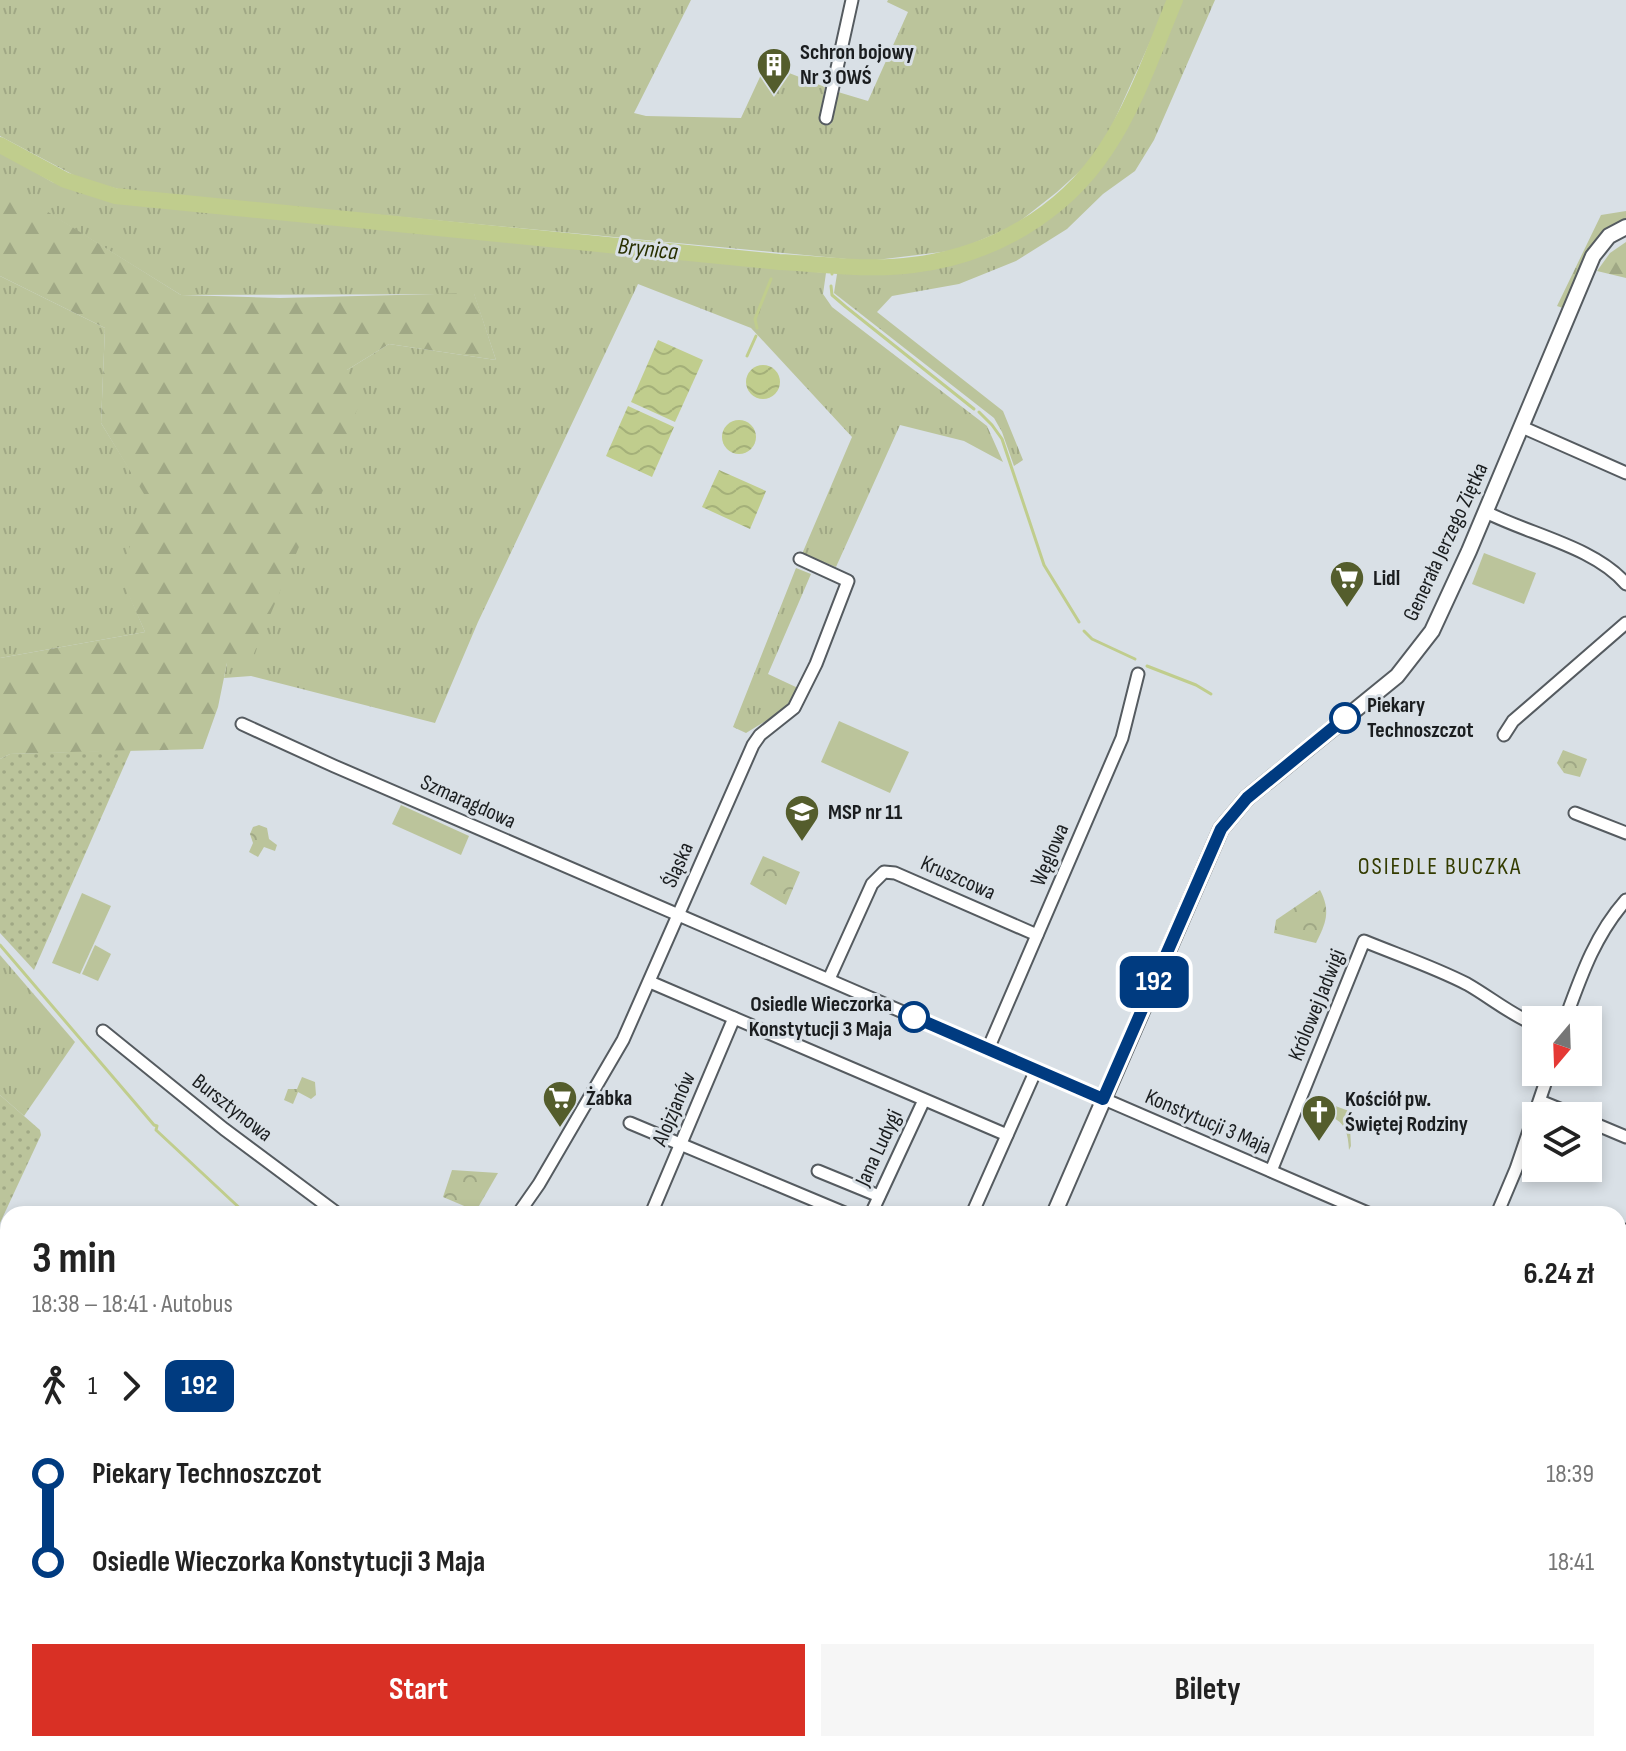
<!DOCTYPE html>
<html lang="pl">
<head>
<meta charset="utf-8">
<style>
  body { margin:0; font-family:"Sofia Sans Condensed",sans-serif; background:#f6f6f6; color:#222; height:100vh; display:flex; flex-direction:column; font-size:30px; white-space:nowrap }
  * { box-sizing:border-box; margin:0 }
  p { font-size:26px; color:#767676 }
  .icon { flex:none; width:44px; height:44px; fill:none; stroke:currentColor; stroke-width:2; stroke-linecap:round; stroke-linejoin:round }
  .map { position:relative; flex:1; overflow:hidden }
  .side { position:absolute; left:0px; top:1206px; width:1626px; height:546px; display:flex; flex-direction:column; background:#fff; border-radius:24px 24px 0 0; box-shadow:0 4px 12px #0003 }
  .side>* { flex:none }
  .badge { padding:0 16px; border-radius:12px; font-size:28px; line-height:52px }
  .needle { width:52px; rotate:199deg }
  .fabs { position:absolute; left:1522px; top:1006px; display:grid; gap:16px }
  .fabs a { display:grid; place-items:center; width:80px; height:80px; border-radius:0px; background:#fff; box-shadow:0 4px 12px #0003; font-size:40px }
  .map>.badge { position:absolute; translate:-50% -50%; box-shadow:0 0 0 4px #fff }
  .legs { display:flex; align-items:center; gap:12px; height:88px; padding:0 32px; font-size:26px }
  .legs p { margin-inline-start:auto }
  .overview { display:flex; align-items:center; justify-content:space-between; height:136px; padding:0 32px }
  h1 { font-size:44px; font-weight:700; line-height:60px }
  .button { display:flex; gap:16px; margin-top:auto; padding:16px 32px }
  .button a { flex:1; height:92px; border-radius:0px; background:#d93025; color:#fff; font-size:32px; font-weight:700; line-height:92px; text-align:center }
  .button a+a { background:#f6f6f6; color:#222 }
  ul { padding:0 32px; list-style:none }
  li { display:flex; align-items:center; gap:28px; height:88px; font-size:30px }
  li i { display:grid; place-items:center; width:12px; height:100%; margin:0 10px; background:currentColor }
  li i::after { content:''; width:20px; height:20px; margin:-10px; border:6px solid; border-radius:50%; background:#fff }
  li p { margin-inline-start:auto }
  li:first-child i { background:linear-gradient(#0000 50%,currentColor 0) }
  li:last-child i { background:linear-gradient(currentColor 50%,#0000 0) }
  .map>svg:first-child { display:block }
</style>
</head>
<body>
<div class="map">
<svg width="1626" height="1751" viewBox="0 0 1626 1751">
  <defs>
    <pattern id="grass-tufts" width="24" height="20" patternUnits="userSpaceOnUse" patternTransform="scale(2)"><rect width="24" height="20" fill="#bbc49b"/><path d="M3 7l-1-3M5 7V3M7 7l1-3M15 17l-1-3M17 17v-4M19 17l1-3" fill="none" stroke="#a0a885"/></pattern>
    <pattern id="forest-firs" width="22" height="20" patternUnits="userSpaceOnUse" patternTransform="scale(2)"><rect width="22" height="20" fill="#bbc49b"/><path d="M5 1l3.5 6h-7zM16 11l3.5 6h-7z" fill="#a0a885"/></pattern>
    <pattern id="park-crowns" width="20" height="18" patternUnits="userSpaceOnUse" patternTransform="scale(2)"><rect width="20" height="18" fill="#bbc49b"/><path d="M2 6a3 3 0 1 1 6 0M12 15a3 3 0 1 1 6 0" fill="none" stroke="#a0a885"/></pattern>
    <pattern id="garden-dots" width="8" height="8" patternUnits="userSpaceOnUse" patternTransform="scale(2)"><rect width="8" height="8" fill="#bbc49b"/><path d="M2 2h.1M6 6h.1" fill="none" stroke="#a0a885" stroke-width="1.8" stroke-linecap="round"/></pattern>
    <pattern id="water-waves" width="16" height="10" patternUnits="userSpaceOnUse" patternTransform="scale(2)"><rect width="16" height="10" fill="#c0cd8d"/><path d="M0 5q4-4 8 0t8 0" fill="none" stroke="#a4b079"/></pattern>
  </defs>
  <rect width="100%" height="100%" fill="#d9e0e6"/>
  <g fill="url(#grass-tufts)">
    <polygon points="0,0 691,0 634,113 646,116 741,118 766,64 825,87 819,121 831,124 838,92 868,101 908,12 887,2 888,0 1169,0 1111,128 1092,160 1057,192 1015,225 958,250 868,261 126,191 81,179 0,136"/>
    <path d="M1181 0H1215L1154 140 1135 171 1103 194 1067 229 1016 261 959 284 892 296 877 312 1003 411 1023 460 1014 466 1002 432 994 418 834 293 837 274C873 271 910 272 946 264 1024 246 1093 188 1130 117 1149 80 1164 39 1181 0Z"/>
    <polygon points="0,151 52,182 113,201 826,273 823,294 832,307 987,426 1003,462 964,441 900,425 836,567 802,554 852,437 751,328 638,284 478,622 435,723 251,676 224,678 227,663 347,370 389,344 496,360 474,294 181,295 0,183"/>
    <path d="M1626 211V218C1589 236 1578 272 1563 308L1557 306 1601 215Z"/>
    <polygon points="0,276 105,328 101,423 145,494 122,578 145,632 0,658"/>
    <polygon points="796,568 811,574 768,674 798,688 785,709 746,733 733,727"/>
    <polygon points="0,955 75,1042 24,1116 0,1095"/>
    <path d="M1319 1100 1349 1111 1351 1146 1349 1150C1348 1115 1332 1120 1310 1106L1314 1101Z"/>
    <polygon points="717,1744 781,1744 785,1751 721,1751"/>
    <polygon points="1259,1744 1334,1744 1330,1751 1241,1751"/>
  </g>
  <g fill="url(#forest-firs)">
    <polygon points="0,182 181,295 280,298 474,293 496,360 389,344 347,370 362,398 252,658 227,663 218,707 203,749 10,754 0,759 0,658 145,632 121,578 144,494 101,423 105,328 0,276"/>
    <polygon points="1626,242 1626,278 1597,271 1610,253"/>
  </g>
  <g fill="url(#park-crowns)">
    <polygon points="1563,750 1587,759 1580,777 1564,773 1557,763"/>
    <polygon points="259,825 267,828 269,839 277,845 275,851 264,847 258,857 249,852 253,843 250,834 253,827"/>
    <polygon points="763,856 800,872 786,905 750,884"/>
    <path d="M1320 890C1331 911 1326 923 1316 943L1274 933 1276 920Z"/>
    <polygon points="302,1077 315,1082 316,1095 311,1099 298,1092 293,1104 284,1100 288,1089 297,1089"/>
    <polygon points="452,1170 498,1173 476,1211 443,1197"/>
  </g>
  <g fill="url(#garden-dots)">
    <polygon points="131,750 34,970 0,933 0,759 10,754"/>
    <polygon points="0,1095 40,1130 41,1135 0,1223"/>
  </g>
  <g fill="#bbc49b">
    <polygon points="1484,553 1536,573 1524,604 1472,584"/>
    <polygon points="839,721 909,752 890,793 821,762"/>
    <polygon points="401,805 469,836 461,855 392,824"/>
    <polygon points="82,893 111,906 80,974 52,963"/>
    <polygon points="95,945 111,954 98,981 82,974"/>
    <polygon points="834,1744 911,1744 914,1751 843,1751"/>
  </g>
  <g fill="url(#water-waves)">
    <polygon points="658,340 703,360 675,422 631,402"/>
    <circle cx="763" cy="382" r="17"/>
    <polygon points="628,406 674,427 652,477 606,456"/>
    <circle cx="739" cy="437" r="17"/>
    <polygon points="719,470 766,491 750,529 702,507"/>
  </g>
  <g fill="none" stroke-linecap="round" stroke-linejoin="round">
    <g stroke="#c0cd8d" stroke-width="3">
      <polyline points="773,267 774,261"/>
      <polyline points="832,274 832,266"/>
      <polyline points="831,286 832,295 846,307 974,409"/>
      <polyline points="757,328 755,319 771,279"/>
      <polyline points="747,356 756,336"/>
      <polyline points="979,412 992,425 1002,439 1044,565 1079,622"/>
      <polyline points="1084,631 1092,639 1135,659"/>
      <polyline points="1147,666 1196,685 1211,694"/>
      <polyline points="0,945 154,1125 157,1126 156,1130 246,1214"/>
      <polyline points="708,1744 713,1751"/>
    </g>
    <path stroke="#c0cd8d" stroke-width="16" d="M0 145 65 180 115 196 779 262C823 264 869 271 913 265 990 256 1063 215 1106 149 1136 104 1154 50 1175 0"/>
    <defs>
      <g id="minor">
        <polyline points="826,118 852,0"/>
        <polyline points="1522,427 1626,473"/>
        <path d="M1486 512C1528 534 1595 547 1626 584"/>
        <polyline points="242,724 334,766 1370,1214"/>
        <polyline points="1504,735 1513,721 1626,623"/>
        <polyline points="1575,813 1626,833"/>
        <polyline points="829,979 872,884 884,872 895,873 1037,935"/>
        <polyline points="650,982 1007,1135"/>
        <path d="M1565 1020C1581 976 1595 935 1626 900"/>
        <polyline points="103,1031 224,1129 338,1214"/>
        <polyline points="988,1049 1122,738 1138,674"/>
        <polyline points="1540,1101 1577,1116"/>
        <polyline points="1588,1121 1626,1137"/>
        <polyline points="630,1123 847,1214"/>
        <polyline points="818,1171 879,1196"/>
        <path d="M1271 1171 1364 941C1398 955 1434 967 1467 984 1490 997 1511 1015 1536 1025"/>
        <polyline points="518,1214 539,1184 623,1040 753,745 760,735 794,708 816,664 848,581 800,559"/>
        <polyline points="651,1214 734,1018"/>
        <polyline points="871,1214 924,1100"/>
        <polyline points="972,1214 1036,1070"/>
        <polyline points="1497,1214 1516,1169 1549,1072"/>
        <polyline points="1618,1249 1626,1230"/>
        <polyline points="1618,1320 1626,1323"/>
        <polyline points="1618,1381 1626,1384"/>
        <polyline points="0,1414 8,1417"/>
        <polyline points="1618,1510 1626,1514"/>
        <polyline points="1618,1617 1626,1599"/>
        <polyline points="142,1744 144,1751"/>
        <polyline points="245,1744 248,1751"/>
        <polyline points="361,1744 365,1751"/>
        <polyline points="483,1744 487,1751"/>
        <polyline points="600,1744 604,1751"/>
        <polyline points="924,1744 927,1751"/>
        <polyline points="287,1751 313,1744"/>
        <polyline points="644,1751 655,1744"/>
        <polyline points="1078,1751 1082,1744"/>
        <polyline points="1186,1751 1189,1744"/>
        <polyline points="1325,1751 1329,1744"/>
        <polyline points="1561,1751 1564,1744"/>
      </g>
      <g id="tertiary">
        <polyline points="1054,1214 1221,829 1247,798 1397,676 1432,631 1469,551 1593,256 1609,236 1626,227"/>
        <polyline points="0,1531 8,1532"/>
        <polyline points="1520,1744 1532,1751"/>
      </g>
    </defs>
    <use href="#minor" stroke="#555b60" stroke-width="15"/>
    <use href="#tertiary" stroke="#555b60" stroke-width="18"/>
    <use href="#minor" stroke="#fff" stroke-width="11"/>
    <use href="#tertiary" stroke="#fff" stroke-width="14"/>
  </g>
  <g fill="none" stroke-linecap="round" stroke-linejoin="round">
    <defs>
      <polyline id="line-1" points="914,1017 1103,1099 1221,829 1247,798 1345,718"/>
    </defs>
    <use href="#line-1" stroke="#fff" stroke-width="18"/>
    <use href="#line-1" stroke="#003b80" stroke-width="12"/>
  </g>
  <defs>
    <symbol id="building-pin" viewBox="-11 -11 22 30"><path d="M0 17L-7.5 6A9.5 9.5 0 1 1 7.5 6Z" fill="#545d2c" stroke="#d9e0e6"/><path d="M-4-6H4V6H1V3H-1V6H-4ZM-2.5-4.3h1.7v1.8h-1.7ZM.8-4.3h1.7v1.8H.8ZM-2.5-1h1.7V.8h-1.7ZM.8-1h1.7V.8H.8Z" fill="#fff"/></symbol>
    <symbol id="supermarket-pin" viewBox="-11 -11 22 30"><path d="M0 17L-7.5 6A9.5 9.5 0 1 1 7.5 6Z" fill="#545d2c" stroke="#d9e0e6"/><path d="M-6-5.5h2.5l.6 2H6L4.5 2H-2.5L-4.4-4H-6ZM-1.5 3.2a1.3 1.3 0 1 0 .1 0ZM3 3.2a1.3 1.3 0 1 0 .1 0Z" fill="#fff"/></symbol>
    <symbol id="school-pin" viewBox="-11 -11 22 30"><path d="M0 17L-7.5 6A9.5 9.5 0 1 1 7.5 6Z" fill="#545d2c" stroke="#d9e0e6"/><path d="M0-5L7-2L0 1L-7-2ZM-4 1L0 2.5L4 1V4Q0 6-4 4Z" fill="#fff"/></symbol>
    <symbol id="church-pin" viewBox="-11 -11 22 30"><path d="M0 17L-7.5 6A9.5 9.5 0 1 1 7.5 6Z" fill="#545d2c" stroke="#d9e0e6"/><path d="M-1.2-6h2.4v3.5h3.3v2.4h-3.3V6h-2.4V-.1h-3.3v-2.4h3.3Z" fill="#fff"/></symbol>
  </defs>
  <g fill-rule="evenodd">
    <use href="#building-pin" x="754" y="45" width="40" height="54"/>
    <use href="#supermarket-pin" x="1327" y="558" width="40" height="54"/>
    <use href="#school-pin" x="782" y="792" width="40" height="54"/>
    <use href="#supermarket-pin" x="540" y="1078" width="40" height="54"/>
    <use href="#church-pin" x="1299" y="1092" width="40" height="54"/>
  </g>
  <g fill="#fff" stroke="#003b80" stroke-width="4">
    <circle cx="1345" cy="718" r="14"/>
    <circle cx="914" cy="1017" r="14"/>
  </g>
  <g text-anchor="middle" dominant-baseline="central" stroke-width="6" stroke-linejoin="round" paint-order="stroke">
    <g font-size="22" font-weight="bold" fill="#1a1d1f" stroke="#d9e0e6" text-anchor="start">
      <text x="800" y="52">Schron bojowy<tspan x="800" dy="25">Nr 3 OWŚ</tspan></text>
      <text x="1373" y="578">Lidl</text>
      <text x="828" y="812">MSP nr 11</text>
      <text x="586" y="1098">Żabka</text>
      <text x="1345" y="1099">Kościół pw.<tspan x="1345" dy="25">Świętej Rodziny</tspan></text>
    </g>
    <g font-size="22" fill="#1a1d1f" stroke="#d9e0e6">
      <text transform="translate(1446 542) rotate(-65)">Generała Jerzego Ziętka</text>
      <text transform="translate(468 802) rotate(24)">Szmaragdowa</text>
      <text transform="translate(1050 855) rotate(-67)">Węglowa</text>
      <text transform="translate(678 865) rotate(-66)">Śląska</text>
      <text transform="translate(958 878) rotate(24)">Kruszcowa</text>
      <text transform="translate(1317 1005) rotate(-68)">Królowej Jadwigi</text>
      <text transform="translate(232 1108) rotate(38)">Bursztynowa</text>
      <text transform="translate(674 1109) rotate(-67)">Alojzjanów</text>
      <text transform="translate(1208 1122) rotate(23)">Konstytucji 3 Maja</text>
      <text transform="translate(879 1148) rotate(-65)">Jana Ludygi</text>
    </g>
    <g font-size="22" font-weight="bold" fill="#1a1d1f" stroke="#d9e0e6" text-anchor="start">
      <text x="1367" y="705">Piekary<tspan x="1367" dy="25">Technoszczot</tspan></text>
      <text x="892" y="1004" text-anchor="end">Osiedle Wieczorka<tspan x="892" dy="25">Konstytucji 3 Maja</tspan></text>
    </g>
    <g font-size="24" font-style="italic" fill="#282f00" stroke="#d9e0e6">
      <text transform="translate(648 249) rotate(6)">Brynica</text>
    </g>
    <g font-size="24" letter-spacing="2" fill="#333b00" stroke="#d9e0e6">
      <text x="1440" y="866">OSIEDLE BUCZKA</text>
    </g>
  </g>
</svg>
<div class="fabs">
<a><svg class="needle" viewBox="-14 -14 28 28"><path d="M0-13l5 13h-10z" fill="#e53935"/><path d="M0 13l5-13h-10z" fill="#767676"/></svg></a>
<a><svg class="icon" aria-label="layers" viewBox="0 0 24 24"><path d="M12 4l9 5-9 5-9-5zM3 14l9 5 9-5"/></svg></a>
</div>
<b class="badge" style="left:1154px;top:982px;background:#003b80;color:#fff">192</b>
<section class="side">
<div class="overview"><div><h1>3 min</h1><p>18:38 – 18:41 · Autobus</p></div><b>6.24 zł</b></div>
<div class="legs"><svg class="icon" aria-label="walk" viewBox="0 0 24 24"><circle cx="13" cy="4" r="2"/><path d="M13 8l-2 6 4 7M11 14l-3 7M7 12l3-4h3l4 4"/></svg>1<svg class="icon" aria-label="forward" viewBox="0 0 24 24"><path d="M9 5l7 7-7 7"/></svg><b class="badge" style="background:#003b80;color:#fff">192</b></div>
<ul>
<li><i style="color:#003b80"></i><b>Piekary Technoszczot</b><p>18:39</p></li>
<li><i style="color:#003b80"></i><b>Osiedle Wieczorka Konstytucji 3 Maja</b><p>18:41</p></li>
</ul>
<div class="button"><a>Start</a><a>Bilety</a></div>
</section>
</div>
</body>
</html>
